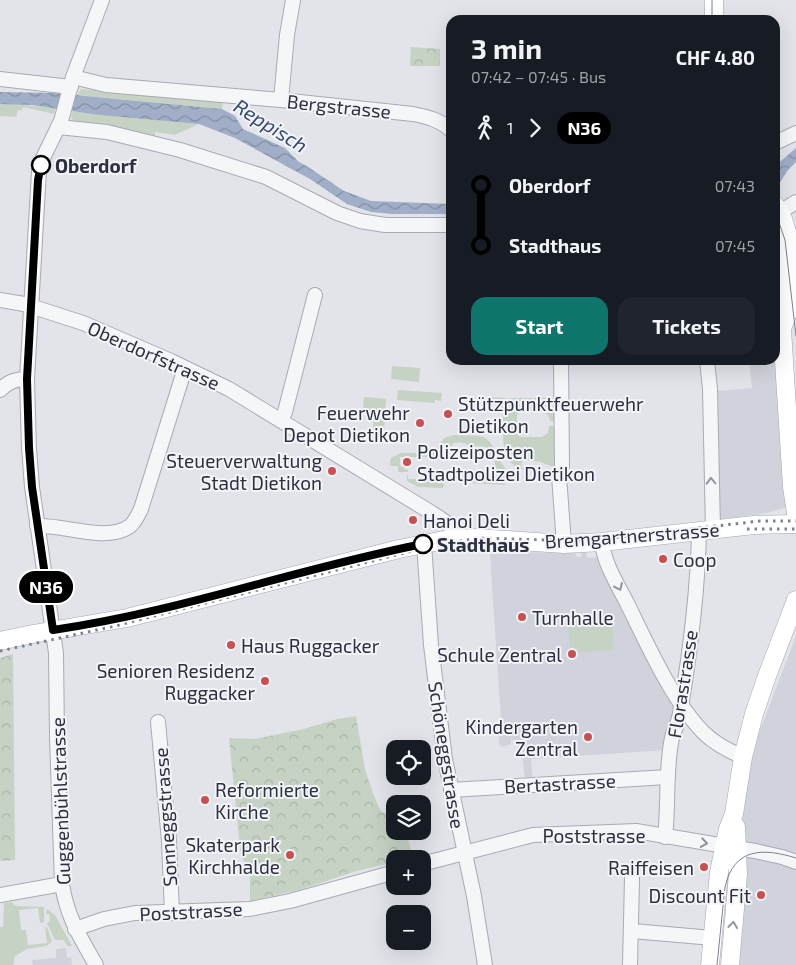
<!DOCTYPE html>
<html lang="en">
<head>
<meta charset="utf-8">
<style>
  body { margin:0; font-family:"Exo 2",sans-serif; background:#20242c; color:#f1f3f6; height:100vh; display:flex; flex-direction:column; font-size:19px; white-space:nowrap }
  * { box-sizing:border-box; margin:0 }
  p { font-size:16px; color:#9ea1a6 }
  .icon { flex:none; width:28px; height:28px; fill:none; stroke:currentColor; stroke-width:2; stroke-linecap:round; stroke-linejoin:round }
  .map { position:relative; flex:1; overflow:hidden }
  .details { position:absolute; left:446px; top:15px; width:334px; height:350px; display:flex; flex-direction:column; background:#171b24; border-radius:15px; box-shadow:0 5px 20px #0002 }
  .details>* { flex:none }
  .badge { padding:0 10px; border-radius:16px; font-size:18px; line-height:32px }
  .controls { position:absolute; left:386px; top:740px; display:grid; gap:10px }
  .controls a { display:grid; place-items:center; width:45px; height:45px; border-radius:10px; background:#171b24; box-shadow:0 5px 20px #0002; font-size:25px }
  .map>.badge { position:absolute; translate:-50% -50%; box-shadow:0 0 0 2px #fff }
  .legs { display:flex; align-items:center; gap:8px; height:55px; padding:0 25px; font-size:16px }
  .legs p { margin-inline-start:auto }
  .head { display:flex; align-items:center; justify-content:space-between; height:85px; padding:0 25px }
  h1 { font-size:28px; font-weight:700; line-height:38px }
  .action { display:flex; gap:10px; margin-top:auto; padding:10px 25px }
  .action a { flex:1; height:58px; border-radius:15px; background:#0f766e; color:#fff; font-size:20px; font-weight:700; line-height:58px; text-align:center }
  .action a+a { background:#20242c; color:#f1f3f6 }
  ul { padding:0 25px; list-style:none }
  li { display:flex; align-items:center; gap:18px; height:60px; font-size:19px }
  li i { display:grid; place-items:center; width:8px; height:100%; margin:0 6px; background:currentColor }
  li i::after { content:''; width:12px; height:12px; margin:-6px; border:4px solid; border-radius:50%; background:#171b24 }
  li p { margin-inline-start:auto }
  li:first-child i { background:linear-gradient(#0000 50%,currentColor 0) }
  li:last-child i { background:linear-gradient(currentColor 50%,#0000 0) }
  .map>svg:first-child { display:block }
</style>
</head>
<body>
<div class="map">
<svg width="796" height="965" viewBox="0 0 796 965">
  <defs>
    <pattern id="forest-crowns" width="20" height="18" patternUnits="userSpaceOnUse" patternTransform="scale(1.25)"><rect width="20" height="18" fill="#c6d3c4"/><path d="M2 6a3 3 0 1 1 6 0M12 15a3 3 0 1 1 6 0" fill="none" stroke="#aab5aa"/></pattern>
    <pattern id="water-waves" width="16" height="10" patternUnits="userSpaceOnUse" patternTransform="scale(1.25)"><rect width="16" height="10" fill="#a0aec7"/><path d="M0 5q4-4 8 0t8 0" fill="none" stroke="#838ea3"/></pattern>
  </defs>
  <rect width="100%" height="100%" fill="#e2e4ea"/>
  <g fill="#d1d3dc">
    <polygon points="775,333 787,507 767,513 708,521 705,392 752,388 749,360 775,360"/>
    <polygon points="492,549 516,552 575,553 577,557 581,557 582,552 586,552 587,558 601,557 677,706 666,750 533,759 531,760 533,781 525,782 521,740 511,740 511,744 502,747 499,744 499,735 502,733 492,587 490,550"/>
    <polygon points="796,636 796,965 734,965 740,831 746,779 759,733"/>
    <polygon points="66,948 67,958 71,957 72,965 33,965 32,960 56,958 56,949"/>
  </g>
  <g fill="#c6d3c4">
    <polygon points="81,89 223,101 222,109 77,95"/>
    <polygon points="0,104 13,104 55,108 54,114 23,107 22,110 18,110 16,117 0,116"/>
    <polygon points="73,111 99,115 199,124 175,135 155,132 155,139 147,137 147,134 113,127 74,122 71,117"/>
    <polygon points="392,366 420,368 419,382 391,379"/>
    <polygon points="398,390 442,393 441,401 435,400 435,403 397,400"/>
    <polygon points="364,397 386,399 384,431 373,430 374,414 363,413"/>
    <path d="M490 397 505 398 508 400 510 398H546L547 407 555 409 557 417H554V421H550L548 415 543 412 521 411 517 415V424H503C503 411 503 403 490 397Z"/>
    <path d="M549 426H554V428H557V469L541 462 523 460 521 464 522 468 539 471 545 474C537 472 528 471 521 469 503 463 503 443 503 427H517V434L520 437H542L548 433Z"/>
    <path d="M454 435C478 437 488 430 497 456H487L486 447 469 446 468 445C463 442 458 442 452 444V446H443L442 454 446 455V457H400V466L404 467V469L408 470V472H398V466H390L391 458 401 453H427L433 452 436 450 444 438Z"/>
    <polygon points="495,459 499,459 505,468 505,485 471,483 471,480 503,480 503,472 498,472 498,469 495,469"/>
    <polygon points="407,475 408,475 408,479 447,479 447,483 444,483 443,488 418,487 407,481"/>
    <polygon points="612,621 614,650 570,653 568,624"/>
    <polygon points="11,902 16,906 44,907 44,922 40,923 38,908 19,910 21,930 26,930 28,945 47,943 45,926 48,929 52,942 46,946 27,949 15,956 13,965 0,965 0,927 3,927 4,903"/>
    <polygon points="47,909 55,915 72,946 67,946 64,940 55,940 47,923 50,921 49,914 46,914"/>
  </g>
  <g fill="url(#forest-crowns)">
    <polygon points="411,47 440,49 440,66 410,66"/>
    <polygon points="13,654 15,860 0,861 0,658"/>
    <polygon points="356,716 365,769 373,793 380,810 395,819 395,831 405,831 414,858 395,859 395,862 353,872 299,890 250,901 250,869 241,857 229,738 254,739 304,729 337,719"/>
  </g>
  <g fill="url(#water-waves)">
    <polygon points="0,92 54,93 222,109 235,116 243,129 285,148 299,162 305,165 344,191 371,201 451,204 451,214 392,214 371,212 347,204 310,179 235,138 199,124 99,115 32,105 0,104"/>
    <polygon points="796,148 796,162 788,170 775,190 775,166"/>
  </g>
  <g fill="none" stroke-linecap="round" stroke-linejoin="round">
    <defs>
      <g id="minor">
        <path d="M73 77 106 85 281 100 413 114C428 117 440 120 451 130"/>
        <polyline points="0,79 71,87"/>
        <polyline points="281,100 287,35 293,0"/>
        <polyline points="58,127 107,132 180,150 266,177 337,213 360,221 385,225 451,225"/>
        <polyline points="775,143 796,133"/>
        <polyline points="780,212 796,202"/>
        <polyline points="0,300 24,304 83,323 171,361 229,389 432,513 447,523 461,538"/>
        <polyline points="561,360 562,466 559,476 564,544"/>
        <polyline points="707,360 710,389 713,530"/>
        <path d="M0 390C8 382 15 379 27 379"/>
        <polyline points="281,420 285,412 315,295"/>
        <path d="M37 526C63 524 108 543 130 526 135 522 138 515 141 509L185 368"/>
        <path d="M602 542C604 564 618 585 628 605 647 644 673 702 704 733 715 744 729 751 743 757"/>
        <polyline points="424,544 431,645 445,759 474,896 485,965"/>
        <polyline points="158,722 169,841 172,913"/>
        <polyline points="451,790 668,777"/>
        <path d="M665 837C669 804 665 770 672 738 674 730 679 722 680 713 690 653 698 592 699 531"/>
        <polyline points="422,864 533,835 636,831 755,851 782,857 796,862"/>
        <polyline points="0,895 62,884"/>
        <polyline points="75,929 104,919 135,913 250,909 290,901 395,872"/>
        <polyline points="632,931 713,938"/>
        <path d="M96 965C80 937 67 917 62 884L57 737 56 653 32 487 29 448 27 379 39 171 43 158 61 121 73 77 102 0"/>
        <polyline points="630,965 632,878"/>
      </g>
      <g id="major">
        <polyline points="714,0 714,20"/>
        <polyline points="775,205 783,219 788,235 795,292 782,329 792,487 796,513"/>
        <polyline points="775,244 781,302 786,314"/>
        <polyline points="0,641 33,634 127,618 399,549 449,539 477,538 564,544 602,542 754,525 796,524"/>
        <polyline points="710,965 719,872 728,829 734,814 743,757 754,714 767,676 796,600"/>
        <polyline points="730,965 738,874 736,827"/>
      </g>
    </defs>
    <use href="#minor" stroke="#a8aab4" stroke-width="16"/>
    <use href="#major" stroke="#a3a7b5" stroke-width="19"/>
    <use href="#minor" stroke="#f5f6f8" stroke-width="14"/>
    <use href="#major" stroke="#fff" stroke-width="18"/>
    <g stroke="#7d8292" stroke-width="1">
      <polyline points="712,20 712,0"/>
      <polyline points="775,211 785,240 796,336"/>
      <path d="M717 965 725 887C734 847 764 848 796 858"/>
    </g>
    <g stroke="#7d8292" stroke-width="3" stroke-dasharray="2.5 5" stroke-linecap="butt">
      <polyline points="747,529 796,529"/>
      <polyline points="0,651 115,626 424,548 477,538 584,541 760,521 796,521"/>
    </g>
  </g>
  <defs><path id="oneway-chevron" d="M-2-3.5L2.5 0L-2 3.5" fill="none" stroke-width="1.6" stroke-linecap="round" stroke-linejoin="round" transform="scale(1.25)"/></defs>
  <g stroke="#90939c">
    <use href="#oneway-chevron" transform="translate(711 481) rotate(-92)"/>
    <use href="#oneway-chevron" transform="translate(619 587) rotate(65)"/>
    <use href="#oneway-chevron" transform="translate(704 843) rotate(9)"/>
  </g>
  <use stroke="#9698a0" href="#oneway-chevron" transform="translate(733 925) rotate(-84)"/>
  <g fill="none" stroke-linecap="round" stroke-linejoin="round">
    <defs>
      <path id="line-1" d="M41 165 38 180 27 379 29 448 32 487 53 630C179 612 299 568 423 544"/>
    </defs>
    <use href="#line-1" stroke="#fff" stroke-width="11"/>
    <use href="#line-1" stroke="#000" stroke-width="8"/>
  </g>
  <g fill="#fff" stroke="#000" stroke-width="2.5">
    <circle cx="41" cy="165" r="9"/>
    <circle cx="423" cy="544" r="9"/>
  </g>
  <g fill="#c65153" stroke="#f2f4f7" stroke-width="2">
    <circle cx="448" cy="414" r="5"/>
    <circle cx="420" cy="423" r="5"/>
    <circle cx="407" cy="462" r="5"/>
    <circle cx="332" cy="471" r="5"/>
    <circle cx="413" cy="520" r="5"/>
    <circle cx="663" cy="559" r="5"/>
    <circle cx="522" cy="617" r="5"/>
    <circle cx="231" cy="645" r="5"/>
    <circle cx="572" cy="654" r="5"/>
    <circle cx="265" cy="681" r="5"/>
    <circle cx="588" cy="737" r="5"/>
    <circle cx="205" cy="800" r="5"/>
    <circle cx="290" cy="855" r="5"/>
    <circle cx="704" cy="867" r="5"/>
    <circle cx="761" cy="895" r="5"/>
  </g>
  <g text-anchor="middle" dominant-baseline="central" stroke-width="4" stroke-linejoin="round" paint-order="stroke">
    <g font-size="19" fill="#2c3041" stroke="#f2f4f7">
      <text transform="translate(339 106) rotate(6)">Bergstrasse</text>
      <text transform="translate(154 355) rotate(24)">Oberdorfstrasse</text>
      <text transform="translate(632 535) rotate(-4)">Bremgartnerstrasse</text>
      <text transform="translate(682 684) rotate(-81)">Florastrasse</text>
      <text transform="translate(447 755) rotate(81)">Schöneggstrasse</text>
      <text transform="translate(560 783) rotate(-3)">Bertastrasse</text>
      <text transform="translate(60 801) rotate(-92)">Guggenbühlstrasse</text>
      <text transform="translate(165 817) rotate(-94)">Sonneggstrasse</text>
      <text x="594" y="835">Poststrasse</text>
      <text transform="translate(191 911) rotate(-3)">Poststrasse</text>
    </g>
    <g font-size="19" font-weight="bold" fill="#2c3041" stroke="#f2f4f7" text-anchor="start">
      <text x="55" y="165">Oberdorf</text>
      <text x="437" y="544">Stadthaus</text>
    </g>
    <g font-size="19" fill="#2c3041" stroke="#f2f4f7" text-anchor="end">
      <text x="458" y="403" text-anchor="start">Stützpunktfeuerwehr<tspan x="458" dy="22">Dietikon</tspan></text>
      <text x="410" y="412">Feuerwehr<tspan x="410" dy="22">Depot Dietikon</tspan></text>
      <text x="417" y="451" text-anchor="start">Polizeiposten<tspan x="417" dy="22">Stadtpolizei Dietikon</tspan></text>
      <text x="322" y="460">Steuerverwaltung<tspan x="322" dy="22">Stadt Dietikon</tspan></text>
      <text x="423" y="520" text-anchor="start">Hanoi Deli</text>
      <text x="673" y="559" text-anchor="start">Coop</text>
      <text x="532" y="617" text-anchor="start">Turnhalle</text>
      <text x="241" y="645" text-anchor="start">Haus Ruggacker</text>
      <text x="562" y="654">Schule Zentral</text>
      <text x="255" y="670">Senioren Residenz<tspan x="255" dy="22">Ruggacker</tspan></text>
      <text x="578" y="726">Kindergarten<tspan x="578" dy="22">Zentral</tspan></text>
      <text x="215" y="789" text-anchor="start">Reformierte<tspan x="215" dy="22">Kirche</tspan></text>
      <text x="280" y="844">Skaterpark<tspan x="280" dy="22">Kirchhalde</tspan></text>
      <text x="694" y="867">Raiffeisen</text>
      <text x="751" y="895">Discount Fit</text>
    </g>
    <g font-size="20" font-style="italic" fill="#384a72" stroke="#f2f4f7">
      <text transform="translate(271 125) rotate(32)">Reppisch</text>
    </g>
  </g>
</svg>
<div class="controls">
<a><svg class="icon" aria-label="locate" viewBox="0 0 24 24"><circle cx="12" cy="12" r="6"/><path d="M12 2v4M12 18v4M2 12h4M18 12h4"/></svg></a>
<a><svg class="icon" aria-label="layers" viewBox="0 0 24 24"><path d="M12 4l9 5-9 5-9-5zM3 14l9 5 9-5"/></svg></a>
<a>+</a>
<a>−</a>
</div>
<b class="badge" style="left:46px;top:587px;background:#000;color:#fff">N36</b>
<section class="details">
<div class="head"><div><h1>3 min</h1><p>07:42 – 07:45 · Bus</p></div><b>CHF 4.80</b></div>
<div class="legs"><svg class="icon" aria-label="walk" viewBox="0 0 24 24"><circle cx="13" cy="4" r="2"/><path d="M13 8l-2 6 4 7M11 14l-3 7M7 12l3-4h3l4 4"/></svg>1<svg class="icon" aria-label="forward" viewBox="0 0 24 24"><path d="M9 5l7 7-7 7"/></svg><b class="badge" style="background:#000;color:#fff">N36</b></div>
<ul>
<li><i style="color:#000"></i><b>Oberdorf</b><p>07:43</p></li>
<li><i style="color:#000"></i><b>Stadthaus</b><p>07:45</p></li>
</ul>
<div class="action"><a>Start</a><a>Tickets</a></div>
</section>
</div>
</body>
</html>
